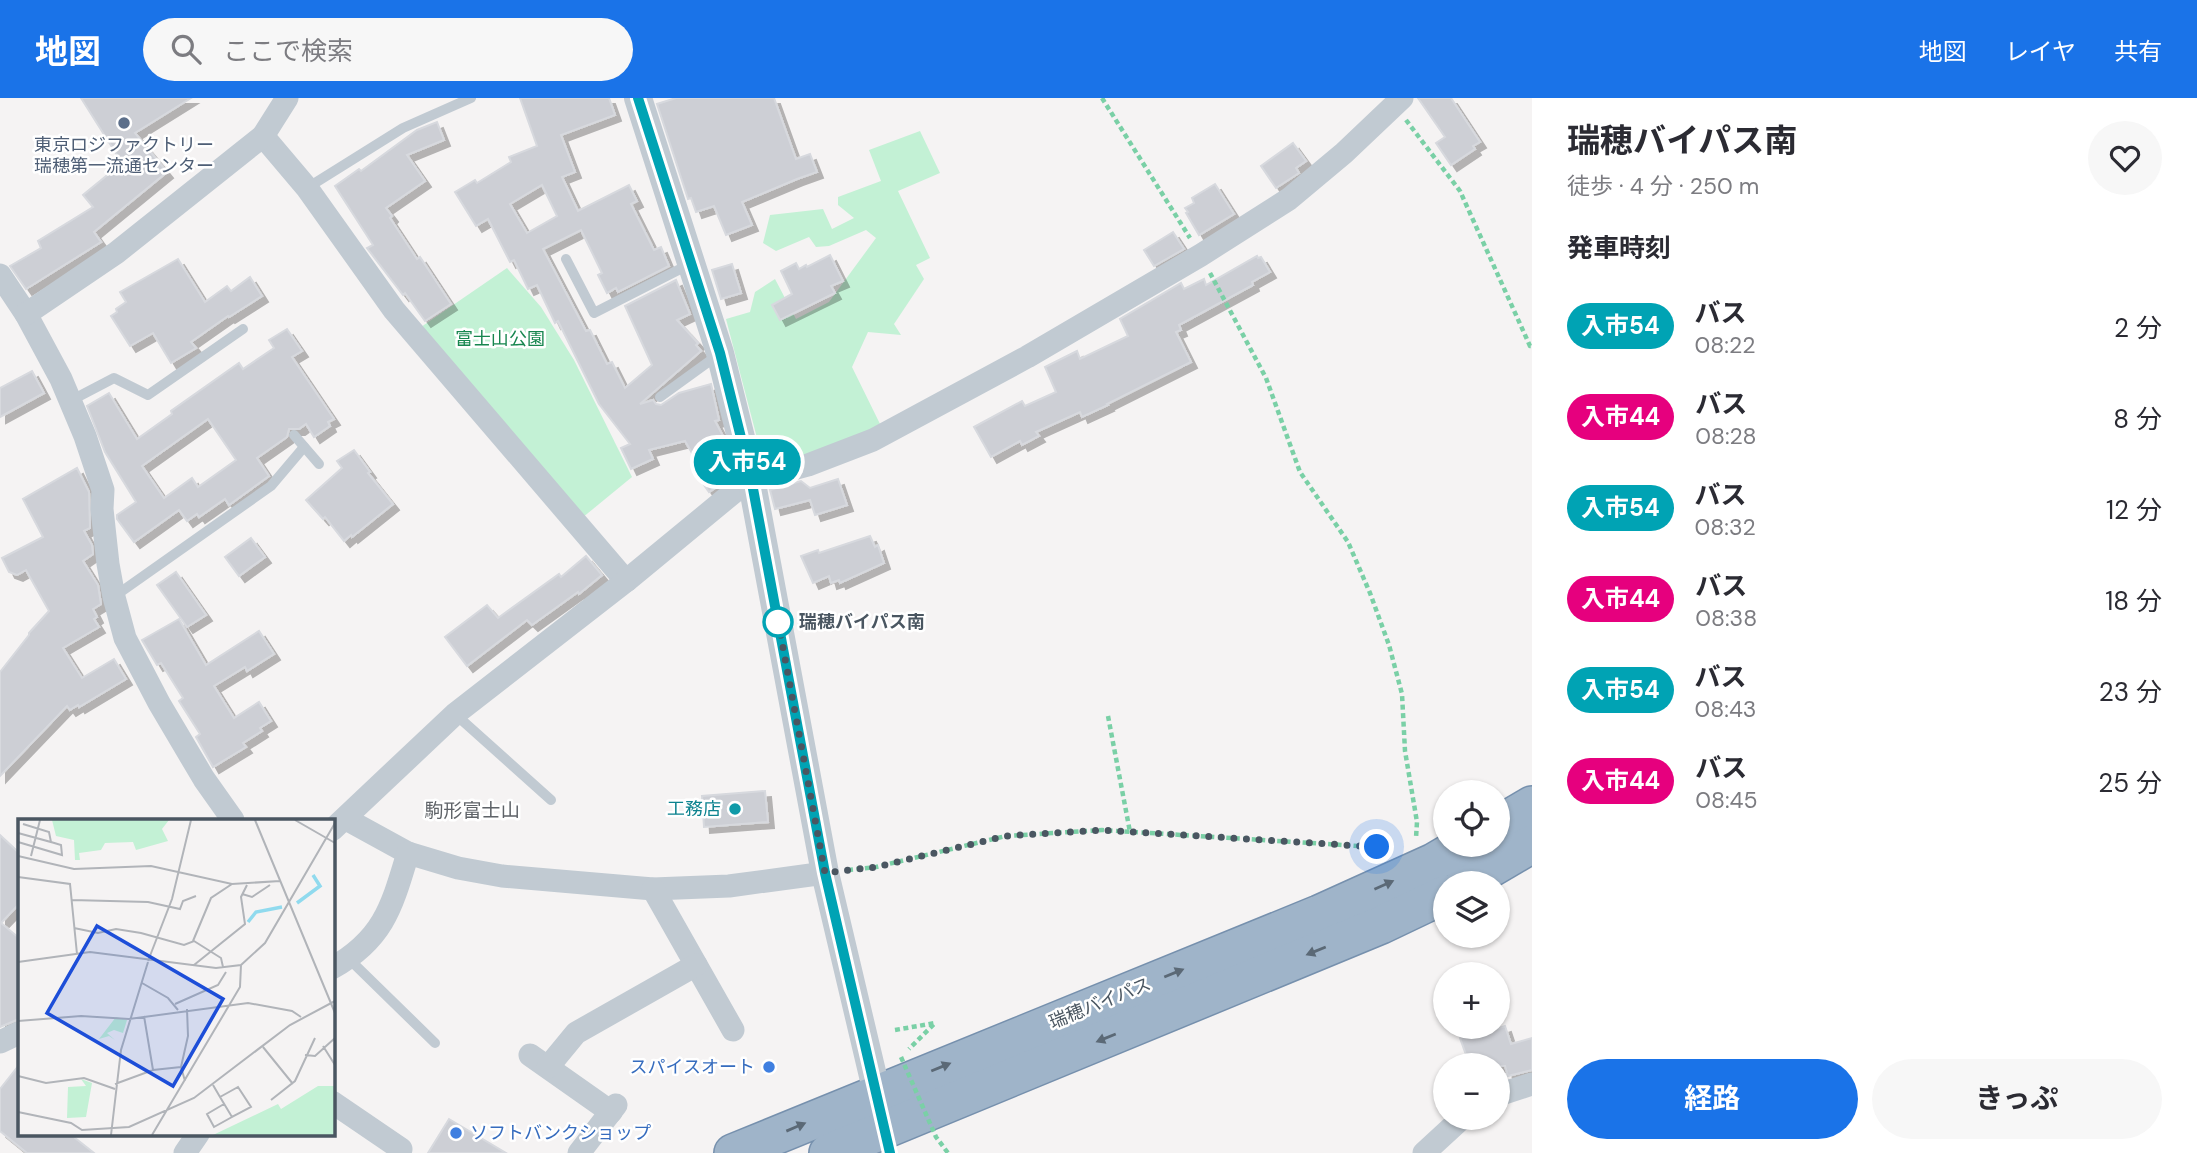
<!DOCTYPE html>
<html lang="ja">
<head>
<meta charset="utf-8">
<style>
  body { margin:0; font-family:"DM Sans","Noto Sans JP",sans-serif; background:#f7f7f7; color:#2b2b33; height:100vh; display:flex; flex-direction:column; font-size:26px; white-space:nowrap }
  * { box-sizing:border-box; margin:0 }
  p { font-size:23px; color:#7c7c81 }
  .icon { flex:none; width:38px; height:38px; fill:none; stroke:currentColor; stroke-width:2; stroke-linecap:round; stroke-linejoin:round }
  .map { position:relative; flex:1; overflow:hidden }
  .drawer { display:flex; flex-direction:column; background:#fff; width:665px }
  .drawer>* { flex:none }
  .badge { padding:0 14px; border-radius:23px; font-size:24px; line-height:46px }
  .fabs { position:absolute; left:1433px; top:682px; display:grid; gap:14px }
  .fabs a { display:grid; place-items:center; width:77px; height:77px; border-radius:50%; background:#fff; box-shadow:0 2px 5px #0004; font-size:35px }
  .you { position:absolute; width:35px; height:35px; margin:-18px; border:5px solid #fff; border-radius:50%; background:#1a73e8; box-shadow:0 0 0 10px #1a73e833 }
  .map>.badge { position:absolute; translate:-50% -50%; box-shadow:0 0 0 4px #fff }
  h2 { padding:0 35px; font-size:26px; line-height:63px }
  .round { display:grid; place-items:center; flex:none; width:74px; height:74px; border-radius:37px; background:#f7f7f7 }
  .summary { display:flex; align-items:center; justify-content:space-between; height:119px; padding:0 35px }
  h1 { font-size:33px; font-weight:700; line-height:52px }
  .button { display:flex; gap:14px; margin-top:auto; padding:14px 35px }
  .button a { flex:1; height:80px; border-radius:42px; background:#1a73e8; color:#fff; font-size:28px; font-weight:700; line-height:80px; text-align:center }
  .button a+a { background:#f7f7f7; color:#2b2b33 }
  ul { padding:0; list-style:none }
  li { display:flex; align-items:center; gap:21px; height:91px; padding:0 35px }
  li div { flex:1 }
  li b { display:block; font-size:26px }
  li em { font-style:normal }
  li .badge { min-width:77px; font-weight:700; text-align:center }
  header { display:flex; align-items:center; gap:42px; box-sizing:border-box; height:98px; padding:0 35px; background:#1a73e8; color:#fff }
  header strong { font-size:33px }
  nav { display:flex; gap:38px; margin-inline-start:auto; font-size:24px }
  .search { width:490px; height:63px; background:#f7f7f7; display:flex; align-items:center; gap:18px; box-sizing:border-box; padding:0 24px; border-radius:38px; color:#7c7c81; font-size:26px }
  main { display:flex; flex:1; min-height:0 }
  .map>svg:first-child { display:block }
</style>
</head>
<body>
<header>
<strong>地図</strong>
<div class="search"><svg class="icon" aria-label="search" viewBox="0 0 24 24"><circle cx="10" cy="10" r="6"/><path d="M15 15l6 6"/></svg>ここで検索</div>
<nav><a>地図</a><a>レイヤ</a><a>共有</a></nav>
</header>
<main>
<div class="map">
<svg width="1532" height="1055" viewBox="0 0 1532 1055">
  <defs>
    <filter id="shadow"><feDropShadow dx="6" dy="6" stdDeviation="0" flood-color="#0004"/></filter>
  </defs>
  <rect width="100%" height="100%" fill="#f5f3f3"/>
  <g fill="#c3f1d5">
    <polygon points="920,33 940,75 898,93 930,160 916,167 924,181 894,226 901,237 868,234 852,269 881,328 775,370 763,363 726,221 750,214 755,194 775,181 796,221 829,204 876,140 866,132 829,148 816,149 809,139 776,153 763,145 770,117 823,111 832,131 854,120 838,107 838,99 881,83 869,52"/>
    <polygon points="507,170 541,209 574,262 632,379 582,420 421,229"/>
  </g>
  <g fill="#cdcfd5" stroke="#d7d9de" stroke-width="2" fill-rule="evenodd" filter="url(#shadow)">
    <polygon points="81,0 191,0 135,35 167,74 94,134 101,144 26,191 10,168 41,150 38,143 93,109 83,97 122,65"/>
    <path d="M520 0H609L615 17 561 37 575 74 562 79 578 113 629 87 637 103 631 106 654 152 661 149 669 168 618 194 616 190 607 195 598 177 602 175 581 132 543 151 586 233 590 232 607 266 612 264 625 290 652 267 625 208 676 182 690 216 677 222 698 245 696 247 701 253 640 306 653 302 656 306 661 307 679 295 711 286 719 322 715 323 723 338 726 350 716 356 732 378 709 394 699 380 704 376 685 343 649 352 653 361 631 371 621 350 630 346 599 306 558 223 555 225 537 187 528 191 514 162 510 164 488 121 476 128 455 94 475 82 477 85 511 64 509 59 537 48ZM542 87 557 118 527 135 510 106Z"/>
    <polygon points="676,0 774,0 796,61 810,56 817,74 797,81 742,104 752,127 726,137 714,108 696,114 691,100 688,101 657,6"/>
    <polygon points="1418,0 1451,0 1480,44 1473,48 1475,51 1451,67 1436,45 1445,39"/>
    <polygon points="437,24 444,42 407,57 425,83 386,110 392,118 390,120 417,161 420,159 451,206 425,223 405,195 403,197 367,150 373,147 335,88 359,71 361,73 417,32"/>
    <polygon points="1293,45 1306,63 1296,70 1299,75 1276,90 1261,68"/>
    <polygon points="1215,86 1234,116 1199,137 1186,115 1188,114 1185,110 1194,105 1192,100"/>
    <polygon points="1173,134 1184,151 1154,168 1144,152"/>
    <polygon points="830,157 843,183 831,188 835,195 780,222 772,207 792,196 781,173 796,165 799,171 806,167 807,169"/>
    <polygon points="1257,158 1258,160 1261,159 1270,174 1252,184 1253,187 1179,227 1181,232 1176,234 1191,264 1107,306 1108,307 1082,319 1080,314 1036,334 1039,338 1022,347 1020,343 991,359 974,329 1022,303 1025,308 1056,294 1045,269 1077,253 1080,261 1128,238 1120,221 1181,185 1184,191 1204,181 1206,187"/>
    <polygon points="178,161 205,204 227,188 231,193 250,179 262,198 229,219 228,218 191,244 196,250 171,265 153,235 130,248 111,218 117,214 116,211 126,204 120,194"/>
    <polygon points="732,166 741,195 721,201 712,172"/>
    <path d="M287 231 302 253 292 259 334 321 328 324 330 328 314 339 306 326 299 331H289L287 339 257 360 269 378 229 407 225 401 199 419 197 416 187 423 179 412 134 444 117 421V417L136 404 105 354 87 308 109 295 137 341 172 316 171 313 239 265 243 271 274 250 269 242ZM208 321 236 362 198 389 192 380 164 400 142 368Z"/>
    <polygon points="32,273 44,295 0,319 0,290"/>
    <polygon points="354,352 370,374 368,375 393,406 352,439 351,437 344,443 325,419 323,421 306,402 342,370 337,363"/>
    <polygon points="77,370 89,394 90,430 84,433 92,447 93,456 83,463 98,487 101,506 93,511 97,519 94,521 99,529 63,550 82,580 114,561 126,581 79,609 78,607 70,612 67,608 0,678 0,574 29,537 29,535 49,513 26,472 17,477 9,474 2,460 43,439 23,401"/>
    <polygon points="838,381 847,407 815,417 810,402 775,411 770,392 801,383 810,390"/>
    <polygon points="870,438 875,449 878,447 884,465 840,485 839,482 831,485 829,478 813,485 801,458 818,452 819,455"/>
    <polygon points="251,440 265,459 239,478 225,459"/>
    <polygon points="586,458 602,477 579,496 578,494 532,527 527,522 467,568 445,539 487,507 498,520 559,476 561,479"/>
    <polygon points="176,474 206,517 187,529 157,487"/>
    <polygon points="179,521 206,567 259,533 274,556 247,573 245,569 214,588 234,620 259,604 271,623 260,630 262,633 243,645 246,649 213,669 196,639 200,636 179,603 183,600 161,565 157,567 142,542"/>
    <polygon points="765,693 768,724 704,729 702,698"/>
    <polygon points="0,737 19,755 19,806 1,825 19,840 19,921 0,929"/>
    <polygon points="1505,928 1511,946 1532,940 1532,972 1508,978 1505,968 1470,968 1460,940 1477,934 1478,937"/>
    <polygon points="19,967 19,1036 70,1036 94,1055 27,1055 0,1033 0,991"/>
    <polygon points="449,1021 506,1055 428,1055"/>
  </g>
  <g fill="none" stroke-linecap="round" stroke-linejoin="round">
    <defs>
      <g id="trunk">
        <polyline points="1498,727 1532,707"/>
        <polyline points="1464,786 1532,746"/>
        <polyline points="733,1055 1319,816 1434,764 1463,747"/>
        <polyline points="828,1055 1381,827 1446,796"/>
      </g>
    </defs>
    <use href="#trunk" stroke="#7690ad" stroke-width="40"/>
    <g stroke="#7ad0a6" stroke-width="4.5" stroke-dasharray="5 3.5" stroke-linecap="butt">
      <polyline points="1102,0 1190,140"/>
      <polyline points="1406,22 1460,93 1530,248 1532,248"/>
      <polyline points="1210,175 1266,280 1300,374 1348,444 1370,495 1389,547 1402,596 1405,653 1417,724 1416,740"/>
      <polyline points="1108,618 1130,734"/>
      <polyline points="848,772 876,769 1006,738 1102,732 1391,750"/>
      <polyline points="895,932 935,925 909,951"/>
    </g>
    <g stroke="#c1cad2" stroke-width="10">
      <polyline points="307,90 403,30 471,0"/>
      <polyline points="566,161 594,215 690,166"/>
      <polyline points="660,299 718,257"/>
      <polyline points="70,303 114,280 148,297 243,231"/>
      <polyline points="294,337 319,366"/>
      <polyline points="115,498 271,388 304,349"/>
      <polyline points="455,616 551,702"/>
      <polyline points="349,861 435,945"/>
    </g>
    <g stroke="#c1cad2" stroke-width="23">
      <polyline points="263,38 307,90 394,212 626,483"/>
      <polyline points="0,177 26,216 61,281 85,338 103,392 102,411 108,466 114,499 125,540 159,605 204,681 233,722"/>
      <polyline points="26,216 116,155 263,38 287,0"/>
      <polyline points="346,721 408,755 458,770 502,778 653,791 729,788 825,775"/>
      <polyline points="332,732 455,616 626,483 751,380 764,379 808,367 873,342 1027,259 1201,157 1289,101 1344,55 1402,0"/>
      <polyline points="653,791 733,932"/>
      <path d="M332 870C384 841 392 808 408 755"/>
      <polyline points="0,944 19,935"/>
      <polyline points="530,957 611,1014"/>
      <polyline points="548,969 576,935 696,867"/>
      <polyline points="1498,997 1532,986"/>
      <polyline points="332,1004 401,1051"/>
      <polyline points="185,1055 198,1036"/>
      <polyline points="579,1055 616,1007"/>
      <polyline points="1424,1055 1462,1020"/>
    </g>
    <polyline stroke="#c1cad2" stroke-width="28" points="638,0 720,255 751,380 825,775 877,995"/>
    <use href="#trunk" stroke="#9fb4c9" stroke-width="37"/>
    <polyline stroke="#7ad0a6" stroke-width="4.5" stroke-dasharray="5 3.5" stroke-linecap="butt" points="901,959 936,1039 948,1055"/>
  </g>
  <defs><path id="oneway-solid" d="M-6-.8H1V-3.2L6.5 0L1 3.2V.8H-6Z" transform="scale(1.75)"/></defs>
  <g fill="#5b6976">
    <use href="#oneway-solid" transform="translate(1384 787) rotate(-24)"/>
    <use href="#oneway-solid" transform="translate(1316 853) rotate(158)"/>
    <use href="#oneway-solid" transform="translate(1174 875) rotate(-22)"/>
    <use href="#oneway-solid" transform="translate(1106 940) rotate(158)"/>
    <use href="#oneway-solid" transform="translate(941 969) rotate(-22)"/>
    <use href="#oneway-solid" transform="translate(796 1029) rotate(-23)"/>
  </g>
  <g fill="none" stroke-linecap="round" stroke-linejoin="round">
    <defs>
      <polyline id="line" points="638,0 720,255 751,380 825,775 890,1055"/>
    </defs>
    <use href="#line" stroke="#fff" stroke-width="16"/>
    <use href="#line" stroke="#00a3b4" stroke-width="10"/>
    <polyline stroke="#4a5661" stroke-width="7" stroke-dasharray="0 12.6" points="778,524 776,512 825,775 876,769 1006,738 1102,732 1377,749"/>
  </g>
  <circle fill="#5c6f8a" stroke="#fff" stroke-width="2.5" cx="124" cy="25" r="7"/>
  <circle fill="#fff" stroke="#00a3b4" stroke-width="3.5" cx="778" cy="524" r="14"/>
  <circle fill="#0f9aa8" stroke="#fff" stroke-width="2.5" cx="735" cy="711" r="7"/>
  <g fill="#3f7fe0" stroke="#fff" stroke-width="2.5">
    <circle cx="769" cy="969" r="7"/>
    <circle cx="456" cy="1035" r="7"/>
  </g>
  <g text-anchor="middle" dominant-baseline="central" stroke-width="5" stroke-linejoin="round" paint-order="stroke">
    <g font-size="18" fill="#4e5e75" stroke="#fff">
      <text x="124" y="47">東京ロジファクトリー<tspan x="124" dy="21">瑞穂第一流通センター</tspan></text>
    </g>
    <g font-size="18" fill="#17864f" stroke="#fff">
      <text x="500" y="241">富士山公園</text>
    </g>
    <g font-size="18" font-weight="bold" fill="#4a5661" stroke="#fff" text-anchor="start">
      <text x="799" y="524">瑞穂バイパス南</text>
    </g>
    <g font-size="18" fill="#0d838f" stroke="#fff" text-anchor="end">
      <text x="721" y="711">工務店</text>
    </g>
    <g font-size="18" fill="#4a5661" stroke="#fff">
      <text transform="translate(1100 905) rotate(-22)">瑞穂バイパス</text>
    </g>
    <g font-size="18" fill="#366cbe" stroke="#fff" text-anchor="end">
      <text x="755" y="969">スパイスオート</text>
      <text x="470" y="1035" text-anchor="start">ソフトバンクショップ</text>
    </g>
    <g font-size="19" fill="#5f6368" stroke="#fff">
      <text x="472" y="712">駒形富士山</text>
    </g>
  </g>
  <g transform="translate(18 721)">
    <rect width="317" height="317" fill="#f5f3f3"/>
    <path d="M34 1H151L144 10 150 22 118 31 115 23 87 24 83 31 61 34 62 41H57L56 21 38 17ZM98 198 109 201 105 214 96 211 89 214 97 221 91 217 81 220ZM63 260 74 264 68 298 49 299 50 268 68 267ZM300 267H317V316H195L260 285 263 290Z" fill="#c3f1d5"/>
    <path fill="none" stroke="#90daee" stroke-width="3.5" d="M279 84 302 67 295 56M230 103 238 93 264 88"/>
    <path fill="none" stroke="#b1b4b9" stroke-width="2" d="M237 1 317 194M277 1 317 24M0 14 33 23 31 13 5 5M0 23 44 36 43 26 33 23M0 37 56 50 133 47 214 65 262 62M13 37 22 1M0 58 52 65 59 135M224 75 234 78 252 66M54 81 130 83 162 90 165 82 178 77M56 109 80 114 98 110 123 114 166 126 176 122 203 139 205 148M175 122 193 79 214 65M130 142 154 80 173 1M0 143 72 133 198 149 223 146 247 124 317 4M176 146 227 105 223 78 229 66M124 164 150 179 160 191M157 185 200 166 208 153M126 197 135 251M0 202 63 197 111 200 230 184 274 192 283 198M305 227 317 246M245 228 275 265M287 236 297 237 317 219M0 257 28 264 66 259 97 270M167 262 163 248 170 217 169 190M97 265 135 251 163 248M195 266 202 278 214 298 233 288 220 268 202 278M253 281 277 262 297 219M206 285 189 295 196 308 214 298M0 293 53 304 64 311 111 308 176 279 272 206 317 182M93 316 103 231 130 143M134 316 222 168 223 146"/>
    <path fill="#1d4ed8" fill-opacity="0.15" stroke="#1d4ed8" stroke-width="3.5" d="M79 107 205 180 155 267 29 194Z"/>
    <rect width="317" height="317" fill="none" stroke="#4a5661" stroke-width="3.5"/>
  </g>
</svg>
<div class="fabs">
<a><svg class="icon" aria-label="locate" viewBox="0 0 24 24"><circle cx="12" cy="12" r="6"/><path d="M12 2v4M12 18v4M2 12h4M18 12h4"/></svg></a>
<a><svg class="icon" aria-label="layers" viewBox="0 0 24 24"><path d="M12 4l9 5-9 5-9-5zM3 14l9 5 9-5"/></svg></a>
<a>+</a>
<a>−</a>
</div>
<div class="you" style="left:1377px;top:749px"></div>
<b class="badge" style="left:747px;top:364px;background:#00a3b4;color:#fff">入市54</b>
</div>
<section class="drawer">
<div class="summary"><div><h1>瑞穂バイパス南</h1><p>徒歩 · 4 分 · 250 m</p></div><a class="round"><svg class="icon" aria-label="heart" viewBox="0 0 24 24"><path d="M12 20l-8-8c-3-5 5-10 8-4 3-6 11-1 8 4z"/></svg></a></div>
<h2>発車時刻</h2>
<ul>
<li><span class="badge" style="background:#00a3b4;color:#fff">入市54</span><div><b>バス</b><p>08:22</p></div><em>2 分</em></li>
<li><span class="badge" style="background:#e6007e;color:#fff">入市44</span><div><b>バス</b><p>08:28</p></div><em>8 分</em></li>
<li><span class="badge" style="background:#00a3b4;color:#fff">入市54</span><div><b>バス</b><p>08:32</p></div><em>12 分</em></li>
<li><span class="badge" style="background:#e6007e;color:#fff">入市44</span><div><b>バス</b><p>08:38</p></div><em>18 分</em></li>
<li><span class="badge" style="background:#00a3b4;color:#fff">入市54</span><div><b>バス</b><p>08:43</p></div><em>23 分</em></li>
<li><span class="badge" style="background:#e6007e;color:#fff">入市44</span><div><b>バス</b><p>08:45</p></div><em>25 分</em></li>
</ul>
<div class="button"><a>経路</a><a>きっぷ</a></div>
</section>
</main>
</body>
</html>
